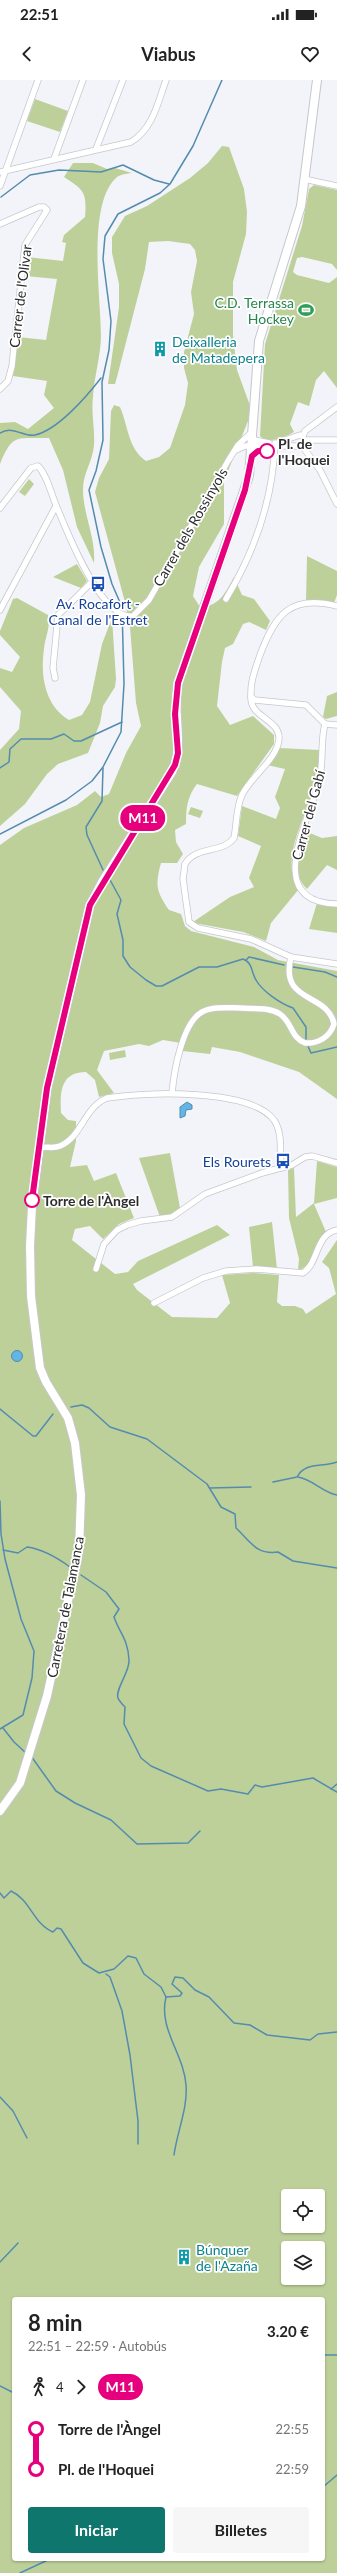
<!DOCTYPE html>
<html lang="es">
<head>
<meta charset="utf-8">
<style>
  body { margin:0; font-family:Lato,sans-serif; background:#f6f6f6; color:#222; height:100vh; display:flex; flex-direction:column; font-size:15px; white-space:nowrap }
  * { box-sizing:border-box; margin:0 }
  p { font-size:13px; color:#767676 }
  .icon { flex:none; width:22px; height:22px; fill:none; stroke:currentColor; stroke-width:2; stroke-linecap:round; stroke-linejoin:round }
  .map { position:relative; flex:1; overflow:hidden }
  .drawer { position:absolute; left:12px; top:2217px; width:313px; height:264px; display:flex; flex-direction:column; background:#fff; border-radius:4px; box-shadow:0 1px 3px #0004 }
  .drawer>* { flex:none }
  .badge { padding:0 8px; border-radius:13px; font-size:14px; line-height:26px }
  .buttons { position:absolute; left:281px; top:2109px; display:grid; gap:8px }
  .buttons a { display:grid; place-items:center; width:44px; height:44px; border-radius:4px; background:#fff; box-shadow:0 1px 3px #0004; font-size:20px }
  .map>.badge { position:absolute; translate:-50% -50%; box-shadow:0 0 0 2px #fff }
  .legs { display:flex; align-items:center; gap:6px; height:44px; padding:0 16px; font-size:13px }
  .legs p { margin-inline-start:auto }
  .overview { display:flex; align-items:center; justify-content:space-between; height:68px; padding:0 16px }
  h1 { font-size:22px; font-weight:700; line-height:30px }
  .action { display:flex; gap:8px; margin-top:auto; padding:8px 16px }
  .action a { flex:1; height:46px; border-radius:4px; background:#0f766e; color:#fff; font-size:16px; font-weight:700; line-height:46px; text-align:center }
  .action a+a { background:#f6f6f6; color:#222 }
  ul { padding:0 16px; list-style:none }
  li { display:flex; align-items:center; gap:14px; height:40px; font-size:15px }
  li i { display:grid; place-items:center; width:6px; height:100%; margin:0 5px; background:currentColor }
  li i::after { content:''; width:10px; height:10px; margin:-5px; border:3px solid; border-radius:50%; background:#fff }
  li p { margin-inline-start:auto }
  li:first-child i { background:linear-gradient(#0000 50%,currentColor 0) }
  li:last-child i { background:linear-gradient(currentColor 50%,#0000 0) }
  .status { display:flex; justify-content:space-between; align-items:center; height:28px; padding:0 20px; background:#fff; direction:ltr }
  .status svg { height:11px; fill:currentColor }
  header { display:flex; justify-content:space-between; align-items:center; height:52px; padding:0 16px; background:#fff; font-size:18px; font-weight:700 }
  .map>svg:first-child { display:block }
</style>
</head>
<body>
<div class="status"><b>22:51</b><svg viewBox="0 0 49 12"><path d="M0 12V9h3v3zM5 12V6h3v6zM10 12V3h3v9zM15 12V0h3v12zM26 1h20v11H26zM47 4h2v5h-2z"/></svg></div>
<header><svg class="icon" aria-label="back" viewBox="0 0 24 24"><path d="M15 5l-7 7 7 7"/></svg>Viabus<svg class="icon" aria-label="heart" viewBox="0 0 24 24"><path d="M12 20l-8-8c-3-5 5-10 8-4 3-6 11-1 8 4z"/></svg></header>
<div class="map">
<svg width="337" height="2493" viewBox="0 0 337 2493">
  <rect width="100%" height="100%" fill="#f3f4f9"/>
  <g fill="#bed099" fill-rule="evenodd">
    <polygon points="35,19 68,31 60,52 27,41"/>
    <path d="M222 66 229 67 244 109 247 132 246 154 233 202V255L237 290 252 331 224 401V444L199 487 193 516 200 527C219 527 226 512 234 497L242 515 254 519 270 541 266 550 249 542 243 544 233 564 225 568 222 582 217 626 230 645 253 636 274 655V664L237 716 197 704C187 717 186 728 186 744L175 750 176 762 183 774 177 783H161C155 805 156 811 169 830L181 834 185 846 191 851 254 867 278 880 337 891V1019L299 992 240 972 212 967 210 974 182 971 181 963 163 960 149 966 139 964 104 971 97 990 114 1013 99 1017 95 1000 86 992C60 992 60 1013 61 1033L68 1040 76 1041V1061L70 1087 87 1085 94 1101 116 1093 134 1138 119 1144 103 1159 90 1146 75 1149 72 1160 115 1194 128 1192 138 1181 217 1145 230 1155 133 1204 137 1210 172 1237 217 1238 230 1223 222 1195 253 1193 279 1195 277 1222 282 1226H295L303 1229 306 1234 336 1214 329 1188 322 1182 337 1160V2493H0V765L24 748 77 725 95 711 101 717 109 714 126 673 141 646 136 623 130 547 125 522 95 412 99 398 109 379 111 331 114 325 120 327C128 345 128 369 146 381L159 377 170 368 185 325 188 303 184 288V272L194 234 191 212 197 181 195 170 190 164 168 161 149 162 145 189 117 297 115 304H108L119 227V204L112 173V157L125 136 147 126 190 98 208 83ZM288 2116H318V2146H288ZM288 2168H318V2198H288ZM14 2219H323V2479H14Z"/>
    <path d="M73 83H93L107 89 115 88 132 93C125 94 120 94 115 99 87 127 101 219 101 256 101 274 94 298 93 317 91 333 95 349 94 365 93 381 83 393 83 409 83 435 96 457 94 483L77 447 63 390 49 358C17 359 13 352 0 384V343L15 342 28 349 54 328 44 315 47 301 13 296 18 257 46 260 57 199 25 196 27 177 63 181 66 163 62 162 64 155 85 137C87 112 84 110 64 97Z"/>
    <path d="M314 105 337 110V190L332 184 302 177 297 178 293 192 297 195 329 203 337 197V308L324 291 316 300 309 326 298 322 290 344 294 352C285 357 269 365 260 356L265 264 302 146 309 109Z"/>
    <polygon points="29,399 34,404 25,416 19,412"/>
    <polygon points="307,476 337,491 337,515 334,523 306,521"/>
    <polygon points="77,484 87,501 81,508 53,497"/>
    <path d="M17 518 48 535C51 547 45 557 44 569 40 595 45 626 69 640L82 635 90 622 102 564 112 538 116 599 115 607 103 626 100 643 88 673 58 684 47 694 25 724 0 746V670L19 649 21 631 0 607V588L12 592 20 577 0 555V551L13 519Z"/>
    <polygon points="337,612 337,636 326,639 323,637 327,616"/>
    <path d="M279 668 320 670C319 683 318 697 314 709 305 737 279 783 299 809L271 843 266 861 243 852 194 843 193 842 230 817 254 807 249 798 261 766 238 756 242 726 276 739 280 728 275 717 285 689 267 685Z"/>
    <polygon points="191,727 203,731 200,738 188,734"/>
    <path d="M305 751 322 758 337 756V790L327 785 307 809C291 794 299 770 305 751Z"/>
    <polygon points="317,823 337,826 337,853 309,849"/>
    <polygon points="125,970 126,977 110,980 109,973"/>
    <polygon points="170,1073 180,1128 169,1135 160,1137 139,1078"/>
    <path d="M317 1081 337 1087V1118L314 1124 326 1152C315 1162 313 1188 298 1190L299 1179 289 1138 288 1090 294 1088 296 1137 314 1123Z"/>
    <polygon points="272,1142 277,1189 253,1187 249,1147"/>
  </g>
  <g fill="#63b5e6" stroke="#538caf">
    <polygon points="187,1022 192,1025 192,1029 186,1030 185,1036 180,1038 180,1027"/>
    <circle cx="17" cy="1276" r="5.5"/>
  </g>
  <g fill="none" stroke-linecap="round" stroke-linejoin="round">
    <g stroke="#538caf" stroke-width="1.5">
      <polyline points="1,117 30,95 59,90 101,92 123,85 154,100 169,104"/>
      <path d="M0 353C13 345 25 358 35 355 58 350 87 316 101 298"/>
      <polyline points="0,688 9,682 10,669 21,659 51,659 64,654 74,661 81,661 122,642"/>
      <polyline points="103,688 102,721 86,747 87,755 104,792"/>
      <polyline points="0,754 66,720 92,701 103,687 121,652 124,604 122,527 112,504 101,467 89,410 96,391 103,360 102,302 109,270 111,241 103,179 105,156 118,134 160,113 170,104 193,66 222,0"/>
      <path d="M109 798 121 820 117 834 123 860V876L130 887 146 900 156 906H162L199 887H217L243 879C253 883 251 892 256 900 262 911 281 924 293 928L306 947V961"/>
      <polyline points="246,880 249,877 284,885"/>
      <polyline points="293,887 325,892 337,897"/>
      <polyline points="307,964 311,973 337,967"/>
      <path d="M71 1327 82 1325 89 1328 110 1347 147 1359 207 1404 221 1427 235 1434 236 1448C251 1462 256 1475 278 1472L293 1481 337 1488"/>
      <polyline points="0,1329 33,1356 36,1356 53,1334"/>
      <path d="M298 1397C312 1399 322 1412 337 1415"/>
      <path d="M273 1402 297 1397C306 1381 322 1388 337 1382"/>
      <polyline points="210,1408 251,1407"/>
      <polyline points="0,1421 1,1454 5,1479 21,1539 34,1571 32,1598 23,1635 0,1649"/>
      <path d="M3 1470 18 1473 27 1467C42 1469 59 1479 70 1487"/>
      <path d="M81 1495 106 1512 119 1529 114 1537C120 1554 128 1559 129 1580 130 1592 115 1609 118 1618 119 1621 123 1625 125 1627L124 1644 141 1678 151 1686 208 1711 221 1709 248 1714 255 1705 262 1707 313 1698 337 1712"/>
      <polyline points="3,1648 14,1662 26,1673"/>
      <polyline points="31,1676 56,1711 75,1723 111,1740 137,1764 188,1763 200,1751"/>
      <polyline points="331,1709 337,1704"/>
      <path d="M0 1813 4 1818 11 1811C31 1820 33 1844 53 1852L57 1848 61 1849 83 1883 99 1893 114 1889 128 1876 136 1878 144 1894 161 1907 166 1917 180 1916 182 1913 172 1904 175 1897 183 1898 195 1910 209 1917 234 1943 250 1945 267 1955 310 1960 318 1954 337 1952"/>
      <polyline points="106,1894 110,1897 122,1931 130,1975 138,2041 138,2064"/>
      <path d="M166 1917C158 1949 184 1974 186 2005 188 2028 177 2052 174 2075"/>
      <polyline points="0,2017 13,2031 27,2058"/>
      <polyline points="0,2182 18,2163"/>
      <polyline points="323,2275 337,2275"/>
      <polyline points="0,2306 14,2313"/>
      <polyline points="323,2407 337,2395"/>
      <polyline points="20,2493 50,2479"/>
    </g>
    <defs>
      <g id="street">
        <polyline points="96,69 123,0"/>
        <polyline points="54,79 83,0"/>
        <path d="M0 92 131 62C153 49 158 22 166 0"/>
        <polyline points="304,99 337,106"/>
        <polyline points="0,106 38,0"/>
        <polyline points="0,144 39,127 44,127 47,130 25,165 12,286 8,301 0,309"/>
        <polyline points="303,356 305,351 337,327"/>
        <polyline points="250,359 269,363"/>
        <polyline points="306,360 337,360"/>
        <polyline points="279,362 300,355 303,356"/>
        <polyline points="302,366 320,390 337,424"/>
        <polyline points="236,370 245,366 302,366"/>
        <path d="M0 428 31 388 38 386C47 395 51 413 56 425 66 449 101 541 133 536L149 520 228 381 238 365 252 352"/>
        <path d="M226 519C255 471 273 420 275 363"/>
        <polyline points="0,530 56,426"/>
        <polyline points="55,598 53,588 58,535 92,502"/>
        <path d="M251 617C250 638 280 639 279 659 277 680 251 696 242 715 236 727 237 744 234 758 222 774 197 765 185 784L183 799 189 842 198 848 251 859 291 877 337 884"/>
        <path d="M325 644 306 625 255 620 251 617C250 602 255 590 260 575 275 535 290 514 337 526"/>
        <path d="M325 644C320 662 324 683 319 701 310 740 261 822 337 824"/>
        <polyline points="325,644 337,645"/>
        <path d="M172 1013C174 992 182 943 202 932 213 926 229 928 241 928 254 929 269 927 280 934 292 942 291 958 305 963 318 964 330 957 334 944 328 912 279 924 291 877"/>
        <path d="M39 1068C46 1066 53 1069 60 1066 82 1057 84 1027 107 1018 143 1012 250 1008 274 1040 283 1053 280 1073 280 1088"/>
        <polyline points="96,1189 104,1164 117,1150 127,1145 141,1141 172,1137 205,1114 262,1093 292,1085 305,1077 312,1076 337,1083"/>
        <path d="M154 1223 203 1198 226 1191 257 1189 303 1193C319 1183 315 1154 337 1150"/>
      </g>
      <path id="secondary" d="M0 1731 20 1703 47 1616 79 1471 81 1415 75 1363 68 1338 46 1302 40 1288 31 1216 30 1166 32 1126 47 1009 90 825 102 802 172 692C185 665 172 633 178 603L249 396 259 261 301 126 317 0"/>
    </defs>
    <use href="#street" stroke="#c6c7cd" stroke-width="7"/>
    <use href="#secondary" stroke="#c6c7cd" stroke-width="10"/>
    <use href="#street" stroke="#fff" stroke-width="5.5"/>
    <use href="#secondary" stroke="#fff" stroke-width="8"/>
  </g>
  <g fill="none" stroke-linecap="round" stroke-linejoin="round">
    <defs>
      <polyline id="line-1" points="32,1120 47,1008 90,825 175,685 178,673 175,634 178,603 245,410 252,376 258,371 267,371"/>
    </defs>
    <use href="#line-1" stroke="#fff" stroke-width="9"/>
    <use href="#line-1" stroke="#e6007e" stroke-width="6"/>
  </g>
  <defs>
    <symbol id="stadium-bare" viewBox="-9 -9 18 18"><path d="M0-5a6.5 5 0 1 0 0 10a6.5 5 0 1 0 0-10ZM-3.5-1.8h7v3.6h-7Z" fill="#2e9e5b" stroke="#fff" stroke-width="2.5" paint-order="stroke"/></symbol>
    <symbol id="building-bare" viewBox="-9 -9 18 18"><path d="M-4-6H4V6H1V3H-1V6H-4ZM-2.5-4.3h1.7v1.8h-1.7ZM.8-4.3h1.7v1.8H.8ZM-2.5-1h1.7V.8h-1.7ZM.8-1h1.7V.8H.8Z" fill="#0f9aa8" stroke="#fff" stroke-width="2.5" paint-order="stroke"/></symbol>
    <symbol id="bus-bare" viewBox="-9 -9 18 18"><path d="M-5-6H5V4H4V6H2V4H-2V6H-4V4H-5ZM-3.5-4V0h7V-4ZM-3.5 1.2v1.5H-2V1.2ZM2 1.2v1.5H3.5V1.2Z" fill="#1a4fb4" stroke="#fff" stroke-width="2.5" paint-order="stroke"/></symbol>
  </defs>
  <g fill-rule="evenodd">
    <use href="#stadium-bare" x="295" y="219" width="22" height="22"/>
    <use href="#building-bare" x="149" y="258" width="22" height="22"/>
    <use href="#bus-bare" x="87" y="493" width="22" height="22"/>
    <use href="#bus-bare" x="272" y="1070" width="22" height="22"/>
    <use href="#building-bare" x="173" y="2166" width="22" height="22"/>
  </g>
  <g fill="#fff" stroke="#e6007e" stroke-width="2">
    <circle cx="267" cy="371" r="7"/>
    <circle cx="32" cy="1120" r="7"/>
  </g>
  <g text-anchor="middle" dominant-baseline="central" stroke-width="3.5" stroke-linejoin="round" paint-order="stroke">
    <g font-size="14" fill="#2d2d2f" stroke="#fff">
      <text transform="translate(20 216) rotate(-83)">Carrer de l'Olivar</text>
      <text transform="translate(190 447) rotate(-60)">Carrer dels Rossinyols</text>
      <text transform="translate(308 735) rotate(-75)">Carrer del Gabí</text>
      <text transform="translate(65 1527) rotate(-79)">Carretera de Talamanca</text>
    </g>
    <g font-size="14" fill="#27864d" stroke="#fff" text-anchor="end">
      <text x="294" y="222">C.D. Terrassa<tspan x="294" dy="16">Hockey</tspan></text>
    </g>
    <g font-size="14" fill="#0d838f" stroke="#fff" text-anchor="start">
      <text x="172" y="261">Deixalleria<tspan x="172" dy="16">de Matadepera</tspan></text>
      <text x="196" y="2169">Búnquer<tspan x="196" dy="16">de l'Azaña</tspan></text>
    </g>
    <g font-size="14" font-weight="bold" fill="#2d2d2f" stroke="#fff" text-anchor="start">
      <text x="278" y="363">Pl. de<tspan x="278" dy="16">l'Hoquei</tspan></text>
      <text x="43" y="1120">Torre de l'Àngel</text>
    </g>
    <g font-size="14" fill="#164399" stroke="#fff">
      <text x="98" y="523">Av. Rocafort -<tspan x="98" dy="16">Canal de l'Estret</tspan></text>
      <text x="271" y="1081" text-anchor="end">Els Rourets</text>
    </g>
  </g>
</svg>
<div class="buttons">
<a><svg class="icon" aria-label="locate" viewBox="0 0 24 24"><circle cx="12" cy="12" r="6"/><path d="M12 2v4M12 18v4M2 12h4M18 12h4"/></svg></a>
<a><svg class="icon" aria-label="layers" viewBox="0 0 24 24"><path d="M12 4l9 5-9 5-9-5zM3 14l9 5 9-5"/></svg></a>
</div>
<b class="badge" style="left:143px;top:738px;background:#e6007e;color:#fff">M11</b>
<section class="drawer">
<div class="overview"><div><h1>8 min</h1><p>22:51 – 22:59 · Autobús</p></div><b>3.20 €</b></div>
<div class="legs"><svg class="icon" aria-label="walk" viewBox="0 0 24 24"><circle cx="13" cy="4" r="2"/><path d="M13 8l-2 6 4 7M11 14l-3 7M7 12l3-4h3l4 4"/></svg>4<svg class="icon" aria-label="forward" viewBox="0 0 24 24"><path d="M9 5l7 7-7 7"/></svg><b class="badge" style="background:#e6007e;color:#fff">M11</b></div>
<ul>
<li><i style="color:#e6007e"></i><b>Torre de l'Àngel</b><p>22:55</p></li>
<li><i style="color:#e6007e"></i><b>Pl. de l'Hoquei</b><p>22:59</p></li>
</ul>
<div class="action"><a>Iniciar</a><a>Billetes</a></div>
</section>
</div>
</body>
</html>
